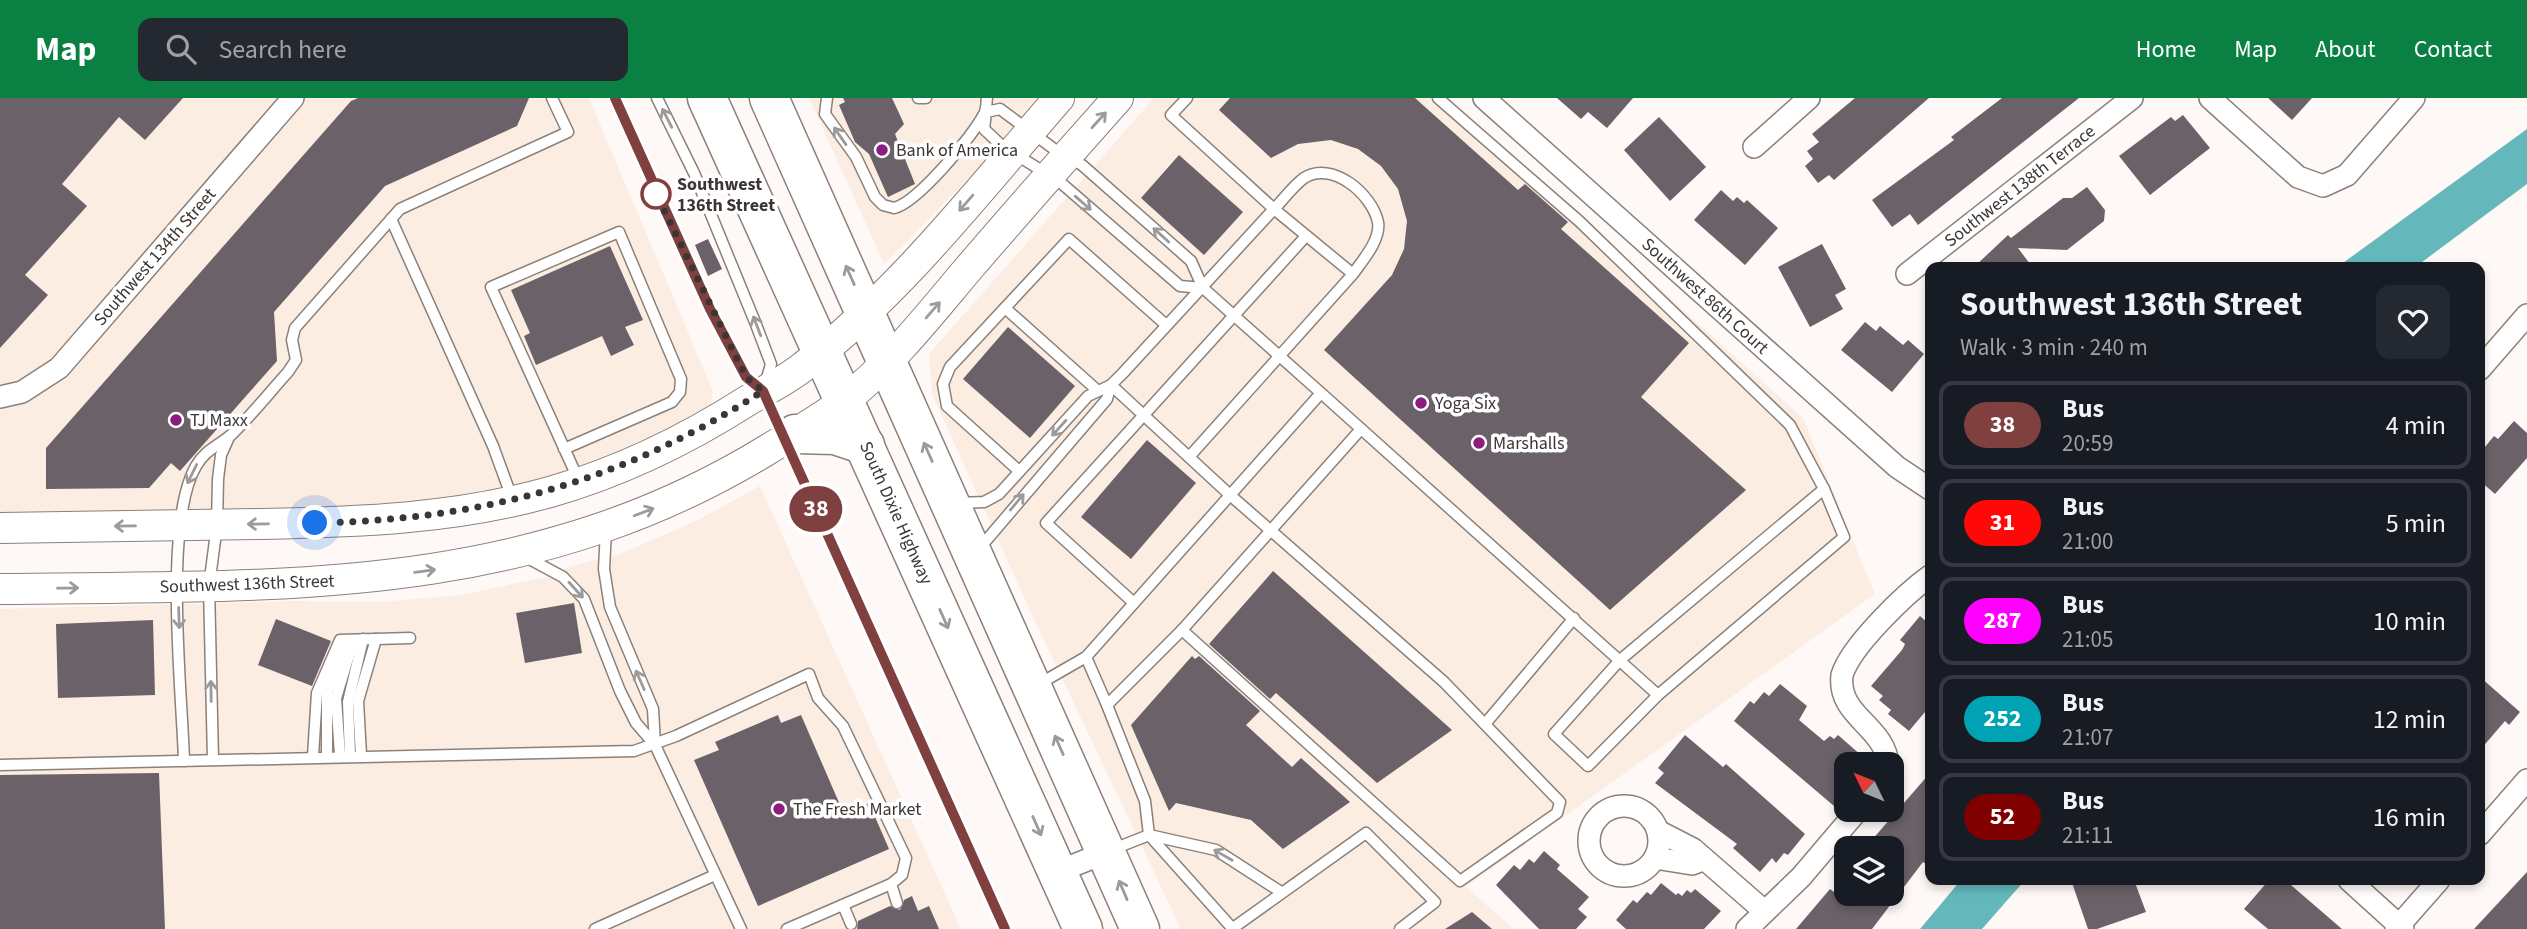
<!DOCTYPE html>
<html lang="en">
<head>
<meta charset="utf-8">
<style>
  body { margin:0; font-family:"Source Sans 3",sans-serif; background:#242831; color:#f1f3f6; height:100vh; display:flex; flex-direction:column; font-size:26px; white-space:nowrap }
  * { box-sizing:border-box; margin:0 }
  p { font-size:23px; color:#9ea1a6 }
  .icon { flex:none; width:38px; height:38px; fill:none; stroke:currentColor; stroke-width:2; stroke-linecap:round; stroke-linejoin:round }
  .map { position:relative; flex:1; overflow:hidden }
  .drawer { position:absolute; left:1925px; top:164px; width:560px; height:623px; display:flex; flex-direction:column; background:#171b24; border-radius:14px; box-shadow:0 4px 10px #0003 }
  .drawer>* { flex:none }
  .badge { padding:0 14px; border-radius:23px; font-size:24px; line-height:46px }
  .needle { width:46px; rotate:313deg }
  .controls { position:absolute; left:1834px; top:654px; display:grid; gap:14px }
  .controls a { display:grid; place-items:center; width:70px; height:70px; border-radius:14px; background:#171b24; box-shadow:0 4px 10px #0003; font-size:35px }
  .you { position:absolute; width:35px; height:35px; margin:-18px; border:5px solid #fff; border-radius:50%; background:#1a73e8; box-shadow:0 0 0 10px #1a73e833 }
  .map>.badge { position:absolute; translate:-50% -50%; box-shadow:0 0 0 4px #fff }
  .round { display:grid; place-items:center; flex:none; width:74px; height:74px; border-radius:14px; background:#242831 }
  .overview { display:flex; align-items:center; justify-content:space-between; height:119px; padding:0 35px }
  h1 { font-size:33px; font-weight:700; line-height:52px }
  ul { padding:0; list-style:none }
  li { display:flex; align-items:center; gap:21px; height:88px; margin:0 14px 10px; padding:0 21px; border:4px solid #363941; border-radius:14px }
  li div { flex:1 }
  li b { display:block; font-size:26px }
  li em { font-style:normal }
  li .badge { min-width:77px; font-weight:700; text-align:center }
  header { display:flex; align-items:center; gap:42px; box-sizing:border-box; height:98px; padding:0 35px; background:#0b8043; color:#fff }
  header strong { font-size:33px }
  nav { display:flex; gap:38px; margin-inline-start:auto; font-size:24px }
  .search { width:490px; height:63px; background:#242831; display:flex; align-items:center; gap:18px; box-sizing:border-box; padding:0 24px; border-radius:14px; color:#9ea1a6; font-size:26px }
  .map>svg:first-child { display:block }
</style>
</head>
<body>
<header>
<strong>Map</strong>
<div class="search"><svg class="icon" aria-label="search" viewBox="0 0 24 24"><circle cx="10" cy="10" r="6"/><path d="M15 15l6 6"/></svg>Search here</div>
<nav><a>Home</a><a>Map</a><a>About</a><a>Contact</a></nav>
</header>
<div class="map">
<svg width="2527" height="831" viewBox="0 0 2527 831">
  <rect width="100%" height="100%" fill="#fef9f6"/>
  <g fill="#fcede2">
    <polygon points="0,0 589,0 713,293 709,317 647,349 464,408 0,423"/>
    <polygon points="809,0 1041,0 983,66 884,166"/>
    <polygon points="1154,0 1448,0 1803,320 1875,496 1466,789 1514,831 1181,831 1031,515 932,296 929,256"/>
    <polygon points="760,388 961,831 0,831 0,511 291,503 380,504 460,497 547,479 567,469 620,456 698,422"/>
  </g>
  <g fill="#64b8bc">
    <polygon points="2527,31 2527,86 2414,170 2336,170"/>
    <polygon points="1961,782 2025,782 1982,831 1920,831"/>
  </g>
  <g fill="#6a6169">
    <polygon points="0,0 183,0 145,42 119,19 62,86 87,108 25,177 48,197 0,250"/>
    <polygon points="358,0 529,0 517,28 385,88 274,214 277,263 180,373 171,365 149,390 46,391 46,350 351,3"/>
    <polygon points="843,0 892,0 904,26 895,36 915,86 888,99 869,56 855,44 839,7 845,4"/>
    <polygon points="1230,0 1415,0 1518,92 1525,86 1568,124 1561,131 1689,245 1641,299 1746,392 1610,512 1324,252 1392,177 1404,151 1407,123 1398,91 1381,68 1358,51 1331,42 1298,46 1271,60 1219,12"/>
    <polygon points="1557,0 1633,0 1607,30 1588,14 1581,21"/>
    <polygon points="1855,0 1929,0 1834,82 1829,77 1818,85 1805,68 1813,61 1807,53 1819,44 1812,36"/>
    <polygon points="2002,0 2079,0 1918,127 1910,116 1892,129 1872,102 1954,42 1951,39"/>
    <polygon points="2268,0 2312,0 2292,22"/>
    <polygon points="2183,17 2210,50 2150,97 2119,58 2171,19 2175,23"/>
    <polygon points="1659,19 1706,69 1670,103 1624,52"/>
    <polygon points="1179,57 1243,114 1204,157 1141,100"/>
    <polygon points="2087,89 2105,112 2104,123 2067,152 2018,150 2033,170 1973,170 2008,137 2011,140 2063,100 2072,100"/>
    <polygon points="1721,92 1733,103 1737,99 1744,105 1747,102 1778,130 1745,167 1694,122"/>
    <polygon points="708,141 722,171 708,178 695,147"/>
    <polygon points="1822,146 1846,191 1835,197 1843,211 1810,229 1778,169"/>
    <polygon points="610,148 643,222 625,229 634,247 611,258 602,238 536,267 524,238 530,235 511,192"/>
    <polygon points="1865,224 1876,233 1880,228 1903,247 1908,242 1924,256 1892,294 1841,252"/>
    <polygon points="1008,229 1075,288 1030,340 963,281"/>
    <polygon points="2514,323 2527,335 2527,360 2495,396 2480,383 2480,355 2494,338 2498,341"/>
    <polygon points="1147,342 1196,385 1131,461 1081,419"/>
    <polygon points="1273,473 1452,632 1377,685 1276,595 1270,601 1209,546"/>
    <polygon points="574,505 582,555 525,565 516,515"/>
    <polygon points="1920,518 1930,527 1930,608 1909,633 1888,616 1891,612 1879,602 1883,598 1871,588 1902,552 1905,546 1900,542"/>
    <polygon points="276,521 331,543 312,588 258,567"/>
    <polygon points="153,522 155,597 58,600 56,526"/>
    <polygon points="1192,558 1195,561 1199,558 1260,613 1246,627 1292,669 1301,660 1350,704 1283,751 1251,722 1176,705 1169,713 1131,627"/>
    <polygon points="2480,579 2520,614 2509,627 2505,623 2480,652"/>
    <polygon points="1780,586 1807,608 1799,622 1824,643 1830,638 1834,641 1838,637 1862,658 1855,667 1846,667 1846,694 1834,708 1734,623 1750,603 1754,606 1764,594 1769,598"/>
    <polygon points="778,617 781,625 801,617 844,716 869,705 889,751 758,808 694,662 719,652 715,644"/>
    <polygon points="1685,637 1723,669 1726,666 1805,736 1788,757 1784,755 1776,765 1772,760 1760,774 1733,750 1737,746 1655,685 1664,675 1658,670"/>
    <polygon points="159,675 165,831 0,831 0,677"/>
    <polygon points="1930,675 1930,769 1923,764 1872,831 1796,831 1830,791 1837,796 1892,796 1892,751 1864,751"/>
    <polygon points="1544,753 1560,767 1557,771 1589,799 1578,811 1587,819 1576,831 1539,831 1496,787 1514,767 1520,772 1529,761 1534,765"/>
    <polygon points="2527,774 2527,831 2474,831"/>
    <polygon points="2071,782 2134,782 2146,814 2097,831 2088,831"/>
    <polygon points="2269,782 2285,782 2342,831 2268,831 2244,811"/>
    <polygon points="1661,785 1676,797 1678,795 1682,798 1687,792 1691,795 1695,791 1721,813 1704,831 1626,831 1616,822 1633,802 1637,805 1647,794 1651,797"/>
    <polygon points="912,798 918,813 929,808 939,831 857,831 858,823 890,808 900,812 904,802"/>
    <polygon points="1472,814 1492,831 1445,831"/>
  </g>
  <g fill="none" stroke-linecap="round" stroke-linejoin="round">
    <defs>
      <g id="lane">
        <polyline points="615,0 710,211 746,279 763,293 1005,831"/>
        <polyline points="657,0 694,75 755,224 771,266 765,287"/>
        <path d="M827 0 825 16 856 59 875 99 883 107 894 110C917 105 973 38 984 16 987 11 986 5 987 0"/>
        <polyline points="918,0 926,0"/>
        <polyline points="1438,0 1579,123 1790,327 1824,391"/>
        <polyline points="391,121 493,348 512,400"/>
        <polyline points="1005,210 1098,293"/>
        <polyline points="1111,287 1230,397 1444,584 1560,704 1557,715 1460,783 1182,532 1361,331"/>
        <polyline points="1321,295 1658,597"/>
        <polyline points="564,351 672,304 680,294 681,281 619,134 491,189 579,383"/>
        <path d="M1189 359 1353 176 1274 111C1283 102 1293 88 1304 80 1332 62 1372 96 1378 124 1381 142 1362 163 1353 176"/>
        <polyline points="1019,373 947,308 943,286 950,269 1069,141 1165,226"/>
        <polygon points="1824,391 1844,439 1658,597 1588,668 1554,636 1620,562"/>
        <polyline points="959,405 984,404 999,396 1088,298 1111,287 1123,275 1274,111 1171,17 1187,0"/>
        <polyline points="606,432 604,471 610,509 653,611 655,647"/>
        <polyline points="978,452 1107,301 1111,287"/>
        <polyline points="524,458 563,479 584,501 620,593 636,625 655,647 741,831"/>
        <polyline points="1134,505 1046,425 1306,138"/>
        <polyline points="1086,559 1107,607"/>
        <polyline points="1039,586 1086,559 1321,295 1203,190 1191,163 1082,67 1054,51 1000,11 986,14 984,31 1002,48 1060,84 1180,188 1203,190"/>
        <polyline points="1485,626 1574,520"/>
        <polyline points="340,657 336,600 352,547"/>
        <polyline points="350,657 348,604 363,541"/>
        <polyline points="361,657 358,603 376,541"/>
        <polyline points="313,658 317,595 340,542 410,540"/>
        <polyline points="327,658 327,595 346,545"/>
        <polyline points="213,662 209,488 217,427 218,381 221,357 229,339"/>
        <path d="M184 663C182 593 163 425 196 368 205 352 218 348 231 337 251 318 269 295 288 274L296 262 292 242 295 230 400 111 568 34 552 0"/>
        <polyline points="0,667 634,653 676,638 809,576 818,600 843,628 906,760 902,777 891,786 787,831"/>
        <polyline points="1149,737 1216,752 1281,794"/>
        <polyline points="1149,737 1233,831"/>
        <polyline points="1111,752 1149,737 1145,703 1107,607 1182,532"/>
        <polyline points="891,786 897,805"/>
        <polyline points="843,807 851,826"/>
        <polyline points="1233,830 1366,735 1435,804 1400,831"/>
        <polyline points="595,831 715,777"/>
      </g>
      <g id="street">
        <polyline points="1484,0 1897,369 1930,391"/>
        <polyline points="2210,0 2298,79 2323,88 2347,77 2414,0"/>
        <polyline points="1754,49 1809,0"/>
        <polyline points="1907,176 2132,0"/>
        <polyline points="2480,271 2527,217"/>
        <polyline points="0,299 22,294 59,270 293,0"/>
        <path d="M1888 667C1886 628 1837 619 1842 577 1851 548 1905 496 1930 478"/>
        <circle cx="1624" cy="743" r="35"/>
        <polyline points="1658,733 1693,751 1763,812"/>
        <polyline points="2480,736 2527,682"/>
        <polyline points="1655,760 1692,766 1703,762"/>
        <polyline points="1057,774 1107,754"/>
        <polyline points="2349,782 2403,831"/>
        <polyline points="1747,831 1801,779 1858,712"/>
        <polyline points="2396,831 2439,782"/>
      </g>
      <g id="secondary">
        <path d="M0 430C87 429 174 428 261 426 358 424 455 421 550 394 620 374 686 342 747 303 766 292 787 282 804 268 901 193 979 92 1059 0"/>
        <path d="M0 491C274 487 523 501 767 352 793 336 820 322 844 303 891 266 930 216 968 171 1018 113 1068 56 1118 0"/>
      </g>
      <g id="highway">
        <polyline points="707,0 1083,831"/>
        <polyline points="769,0 1140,831"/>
        <polyline points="795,336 835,337 865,347"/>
      </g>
    </defs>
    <use href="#lane" stroke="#8b8179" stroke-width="13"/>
    <use href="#street" stroke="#8b8179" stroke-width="24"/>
    <use href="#secondary" stroke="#8b8179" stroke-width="32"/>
    <use href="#highway" stroke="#8b8179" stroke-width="41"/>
    <use href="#lane" stroke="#fff" stroke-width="10"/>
    <use href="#street" stroke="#fff" stroke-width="21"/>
    <use href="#secondary" stroke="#fff" stroke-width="30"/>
    <use href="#highway" stroke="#fff" stroke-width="38"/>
  </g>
  <defs><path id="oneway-shaft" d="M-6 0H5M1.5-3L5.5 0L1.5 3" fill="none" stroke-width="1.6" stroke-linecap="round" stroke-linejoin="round" transform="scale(1.75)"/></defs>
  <g stroke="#9d9a99">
    <use href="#oneway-shaft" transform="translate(667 20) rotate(-117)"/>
    <use href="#oneway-shaft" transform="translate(1099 22) rotate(-48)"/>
    <use href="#oneway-shaft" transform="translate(840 38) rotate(-125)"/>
    <use href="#oneway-shaft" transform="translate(966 105) rotate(131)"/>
    <use href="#oneway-shaft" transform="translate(1083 105) rotate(41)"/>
    <use href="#oneway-shaft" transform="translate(1161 137) rotate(-138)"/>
    <use href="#oneway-shaft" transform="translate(850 177) rotate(-114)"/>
    <use href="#oneway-shaft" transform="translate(933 212) rotate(-49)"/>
    <use href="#oneway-shaft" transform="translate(757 228) rotate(-111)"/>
    <use href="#oneway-shaft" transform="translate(1059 330) rotate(132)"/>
    <use href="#oneway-shaft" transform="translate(928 354) rotate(-114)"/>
    <use href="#oneway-shaft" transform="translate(192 376) rotate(116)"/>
    <use href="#oneway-shaft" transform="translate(1017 404) rotate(-50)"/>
    <use href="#oneway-shaft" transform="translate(644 414) rotate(-21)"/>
    <use href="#oneway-shaft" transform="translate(258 426) rotate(179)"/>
    <use href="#oneway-shaft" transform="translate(125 428) rotate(179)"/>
    <use href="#oneway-shaft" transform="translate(425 473) rotate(-8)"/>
    <use href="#oneway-shaft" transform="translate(68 490) rotate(-1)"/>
    <use href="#oneway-shaft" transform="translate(576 492) rotate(48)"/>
    <use href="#oneway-shaft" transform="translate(179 520) rotate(88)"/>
    <use href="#oneway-shaft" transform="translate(944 521) rotate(66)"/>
    <use href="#oneway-shaft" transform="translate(640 582) rotate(-114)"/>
    <use href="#oneway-shaft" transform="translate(211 593) rotate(-91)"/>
    <use href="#oneway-shaft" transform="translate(1059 647) rotate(-114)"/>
    <use href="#oneway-shaft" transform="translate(1037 728) rotate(66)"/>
    <use href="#oneway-shaft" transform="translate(1223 757) rotate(-150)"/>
    <use href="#oneway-shaft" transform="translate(1123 792) rotate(-113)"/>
  </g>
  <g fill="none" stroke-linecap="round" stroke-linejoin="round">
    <defs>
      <polyline id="line" points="615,0 710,211 746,279 763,293 1005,831"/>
    </defs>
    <use href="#line" stroke="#fff" stroke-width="16"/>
    <use href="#line" stroke="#804040" stroke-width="10"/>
    <path stroke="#3b3633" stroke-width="7" stroke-dasharray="0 12.6" d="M315 425C482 422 622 384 763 293L746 279 656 96"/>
  </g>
  <g fill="#8c1d80" stroke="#fff" stroke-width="2.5">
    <circle cx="882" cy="52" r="7"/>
    <circle cx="1421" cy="305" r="7"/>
    <circle cx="176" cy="322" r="7"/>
    <circle cx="1479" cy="345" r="7"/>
    <circle cx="779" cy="711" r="7"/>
  </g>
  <circle fill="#fff" stroke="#804040" stroke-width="3.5" cx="656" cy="96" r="14"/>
  <g text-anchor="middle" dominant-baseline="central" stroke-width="7" stroke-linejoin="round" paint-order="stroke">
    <g font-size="18" fill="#3b3633" stroke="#fff" text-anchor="start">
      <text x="896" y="52">Bank of America</text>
      <text x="1435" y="305">Yoga Six</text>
      <text x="190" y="322">TJ Maxx</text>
      <text x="1493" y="345">Marshalls</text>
      <text x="793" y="711">The Fresh Market</text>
    </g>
    <g font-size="18" font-weight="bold" fill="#3b3633" stroke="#fff" text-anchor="start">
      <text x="677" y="86">Southwest<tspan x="677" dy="21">136th Street</tspan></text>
    </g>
    <g font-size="18" fill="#3b3633" stroke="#fff">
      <text transform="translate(2020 88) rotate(-38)">Southwest 138th Terrace</text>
      <text transform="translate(155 159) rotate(-49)">Southwest 134th Street</text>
      <text transform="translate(1705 198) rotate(42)">Southwest 86th Court</text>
      <text transform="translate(896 415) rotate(66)">South Dixie Highway</text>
      <text transform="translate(247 486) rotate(-2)">Southwest 136th Street</text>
    </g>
  </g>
</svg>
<div class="controls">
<a><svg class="needle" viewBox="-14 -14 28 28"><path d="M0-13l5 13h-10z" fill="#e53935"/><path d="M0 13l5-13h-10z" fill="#9ea1a6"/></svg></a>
<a><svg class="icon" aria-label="layers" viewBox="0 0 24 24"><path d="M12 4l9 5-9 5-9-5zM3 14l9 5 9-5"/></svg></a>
</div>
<div class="you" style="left:315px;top:425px"></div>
<b class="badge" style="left:816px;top:411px;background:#804040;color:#fff">38</b>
<section class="drawer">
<div class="overview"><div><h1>Southwest 136th Street</h1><p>Walk · 3 min · 240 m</p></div><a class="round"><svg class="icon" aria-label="heart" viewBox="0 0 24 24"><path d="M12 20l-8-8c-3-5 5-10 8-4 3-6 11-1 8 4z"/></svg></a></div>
<ul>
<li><span class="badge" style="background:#804040;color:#fff">38</span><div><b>Bus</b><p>20:59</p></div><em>4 min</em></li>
<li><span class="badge" style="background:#ff0808;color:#fff">31</span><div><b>Bus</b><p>21:00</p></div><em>5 min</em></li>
<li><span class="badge" style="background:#f0f;color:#fff">287</span><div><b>Bus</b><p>21:05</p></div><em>10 min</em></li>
<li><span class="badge" style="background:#00a3b4;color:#fff">252</span><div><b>Bus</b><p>21:07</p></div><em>12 min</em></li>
<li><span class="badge" style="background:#800000;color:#fff">52</span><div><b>Bus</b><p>21:11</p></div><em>16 min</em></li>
</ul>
</section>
</div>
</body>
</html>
